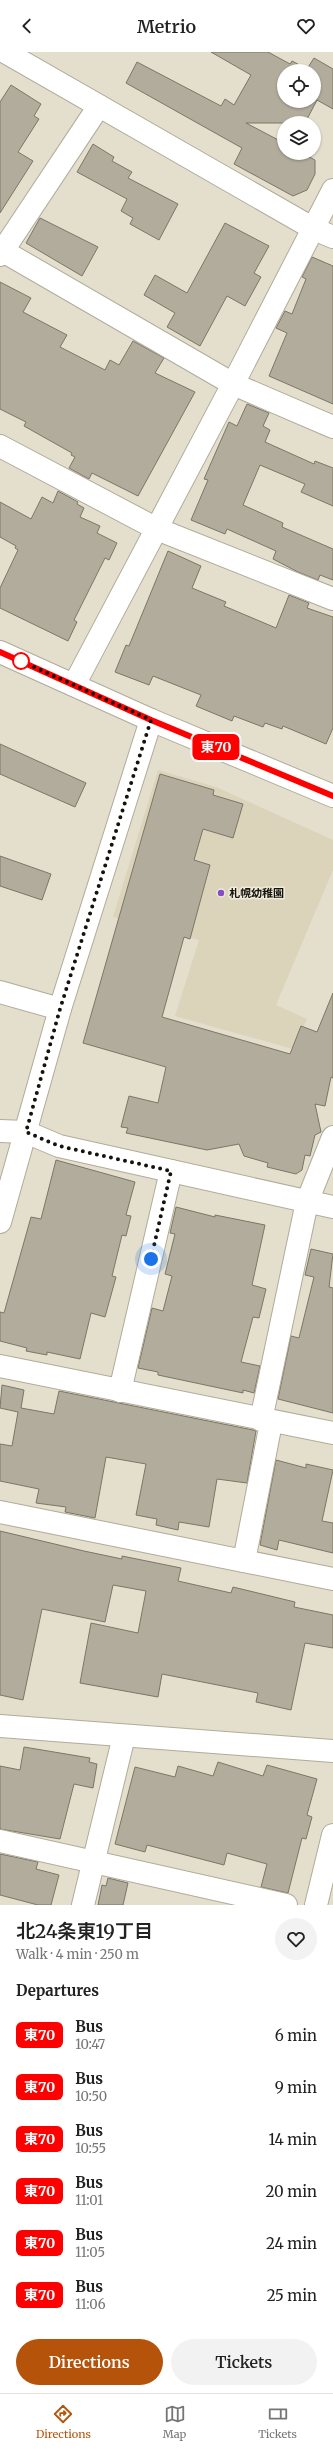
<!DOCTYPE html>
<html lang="en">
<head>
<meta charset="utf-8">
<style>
  body { margin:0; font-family:Merriweather,"Noto Sans JP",serif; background:#f2f2f2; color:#222; height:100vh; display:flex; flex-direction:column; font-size:15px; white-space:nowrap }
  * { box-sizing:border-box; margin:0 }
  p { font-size:13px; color:#767676 }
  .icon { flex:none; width:22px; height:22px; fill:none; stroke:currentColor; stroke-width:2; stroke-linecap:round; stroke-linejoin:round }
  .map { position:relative; height:1853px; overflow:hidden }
  .details { display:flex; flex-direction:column; background:#fff; flex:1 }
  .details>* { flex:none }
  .badge { padding:0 8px; border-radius:6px; font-size:14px; line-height:26px }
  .buttons { position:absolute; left:277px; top:12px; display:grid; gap:8px }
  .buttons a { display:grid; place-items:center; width:44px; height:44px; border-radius:50%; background:#fff; box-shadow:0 1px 3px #0004; font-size:20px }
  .you { position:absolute; width:20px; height:20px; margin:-10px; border:3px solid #fff; border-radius:50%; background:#1a73e8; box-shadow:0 0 0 6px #1a73e833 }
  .map>.badge { position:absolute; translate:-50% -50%; box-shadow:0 0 0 2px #fff }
  h2 { padding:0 16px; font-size:15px; line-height:36px }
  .round { display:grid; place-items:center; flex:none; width:42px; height:42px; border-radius:21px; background:#f2f2f2 }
  .headline { display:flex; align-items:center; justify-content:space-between; height:68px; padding:0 16px }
  h1 { font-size:19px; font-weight:600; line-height:30px }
  .primary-button { display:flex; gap:8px; margin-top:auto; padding:8px 16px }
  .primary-button a { flex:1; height:46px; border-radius:24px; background:#b45309; color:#fff; font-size:16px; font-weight:600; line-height:46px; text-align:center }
  .primary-button a+a { background:#f2f2f2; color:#222 }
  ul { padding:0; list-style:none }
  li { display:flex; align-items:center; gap:12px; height:52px; padding:0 16px }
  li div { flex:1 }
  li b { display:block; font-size:15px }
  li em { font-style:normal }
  li .badge { min-width:44px; font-weight:700; text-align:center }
  header { display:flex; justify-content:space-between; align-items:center; height:52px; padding:0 16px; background:#fff; font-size:18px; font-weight:600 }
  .menu { display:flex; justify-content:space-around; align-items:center; height:56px; border-top:1px solid #e0e0e0; background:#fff; font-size:11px; color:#767676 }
  .menu a { display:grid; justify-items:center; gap:2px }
  .menu .on { color:#b45309 }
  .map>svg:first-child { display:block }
</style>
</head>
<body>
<header><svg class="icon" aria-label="back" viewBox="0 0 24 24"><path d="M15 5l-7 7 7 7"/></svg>Metrio<svg class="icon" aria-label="heart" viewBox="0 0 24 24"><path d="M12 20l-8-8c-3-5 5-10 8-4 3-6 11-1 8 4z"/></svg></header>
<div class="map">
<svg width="333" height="1853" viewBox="0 0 333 1853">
  <rect width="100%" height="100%" fill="#e4decd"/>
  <polygon fill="#dbd3ba" points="158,718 216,735 333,788 333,818 276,953 307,967 293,997 175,964 199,888 113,865"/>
  <g fill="#b1ac9b" stroke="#7c7667" fill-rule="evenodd">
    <path d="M211 0H268L290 12 292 9 307 17 314 6 333 17V57L317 48 305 71H246L284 91V101H302L315 108V122L307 138 293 144 234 112 242 96 126 31 137 10 221 54 225 47 234 53 251 23ZM284 19H314V49H284Z"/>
    <polygon points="11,33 41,52 34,64 39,67 18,100 33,109 0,161 0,50"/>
    <polygon points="93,92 114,105 112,109 132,120 128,126 178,152 159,188 130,172 133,166 121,159 127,147 77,120"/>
    <polygon points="40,166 98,195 82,224 26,191"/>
    <polygon points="225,171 269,194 254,221 261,225 245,254 227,244 200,294 167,275 175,261 144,243 155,223 187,241"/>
    <polygon points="312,205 333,214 333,352 269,324 287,281 276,276 285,259 292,262 306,227 302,225"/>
    <polygon points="0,230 31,246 23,260 67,283 60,295 105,318 110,308 119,313 133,289 164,306 155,321 195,340 138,444 92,421 89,427 69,416 75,405 71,403 72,401 24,374 26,370 0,357"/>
    <polygon points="247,352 269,361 263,374 270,378 265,390 314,412 315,409 333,416 333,454 301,440 305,432 260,413 243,453 283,471 282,475 333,497 333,528 320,523 318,528 298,520 273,507 276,499 227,477 225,482 191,468 208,428 204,427 229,370 237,374"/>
    <polygon points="58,439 78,450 77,452 84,456 80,465 100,474 97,481 117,491 109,508 105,506 74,568 77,570 68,589 0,556 0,536 18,498 15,496 16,494 0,485 0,450 31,467 42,445 53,451"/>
    <polygon points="168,499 201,514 192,536 226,550 224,554 276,576 289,543 309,551 307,556 333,565 333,676 326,692 283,674 282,677 265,671 263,675 234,664 232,669 196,654 201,643 153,624 149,633 115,620 126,593 129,594"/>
    <polygon points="0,692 86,731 75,755 0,722"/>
    <polygon points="160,722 214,738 213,743 243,752 233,786 203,777 194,808 210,813 190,887 184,885 162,965 290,1002 301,974 317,980 333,941 333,1026 331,1025 325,1054 315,1052 321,1080 315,1083 310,1104 305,1103 302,1118 296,1122 267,1115 268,1111 244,1104 239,1092 207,1098 126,1081 128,1076 121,1075 129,1044 158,1051 166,1015 83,991"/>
    <polygon points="0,804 51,822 42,848 0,834"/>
    <polygon points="56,1108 135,1130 126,1163 131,1164 126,1184 122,1183 112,1224 116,1225 105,1265 91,1261 80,1307 47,1300 47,1303 26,1299 27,1296 0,1289 0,1260 4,1261 31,1165 41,1167"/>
    <polygon points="176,1155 215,1165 215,1163 265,1173 252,1233 266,1237 259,1266 253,1265 241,1310 260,1314 254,1341 243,1338 243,1341 158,1323 158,1320 138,1316 152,1256 163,1259 172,1224 165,1222 175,1182 170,1181"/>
    <polygon points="311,1197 333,1202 329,1235 333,1236 333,1361 278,1347 291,1284 299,1286 314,1225 305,1223"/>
    <polygon points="2,1333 24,1338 21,1356 54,1362 59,1339 253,1378 256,1379 247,1431 217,1427 209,1475 179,1470 178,1478 156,1473 157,1467 136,1463 146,1412 106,1405 95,1466 65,1460 66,1455 36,1451 39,1437 0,1429 0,1392 12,1394 18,1360 0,1356"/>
    <polygon points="276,1408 306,1416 306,1412 333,1418 322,1469 333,1471 333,1501 279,1488 277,1498 260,1493"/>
    <polygon points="0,1479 84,1499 122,1507 122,1504 181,1516 178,1529 231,1541 233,1535 295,1550 294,1555 333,1563 333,1596 305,1591 291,1658 256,1650 258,1641 162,1622 158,1645 80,1631 91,1571 138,1581 146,1539 113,1533 105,1570 42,1557 23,1648 0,1643"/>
    <polygon points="24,1695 90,1706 89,1710 97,1712 93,1736 74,1732 60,1787 0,1777 0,1714 20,1718"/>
    <polygon points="218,1710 263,1724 267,1713 317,1727 307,1763 312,1765 306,1787 302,1786 288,1841 261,1835 267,1812 227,1801 224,1813 147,1793 145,1800 115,1792 135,1715 175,1725 178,1714 213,1724"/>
    <polygon points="0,1802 38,1810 36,1817 59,1823 51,1853 38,1853 0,1843"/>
    <polygon points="108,1826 128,1831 123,1853 98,1853 102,1833 106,1834"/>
  </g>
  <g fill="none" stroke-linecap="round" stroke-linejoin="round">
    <defs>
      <g id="minor">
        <polyline points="5,0 314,177 333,185"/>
        <polyline points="3,199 233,332 333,375"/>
        <polyline points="0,203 99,54"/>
        <polyline points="0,394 157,477 333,547"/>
        <polyline points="0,600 151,668 333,744"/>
        <polyline points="74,633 233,332 333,138"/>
        <polyline points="0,940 60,957"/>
        <polyline points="0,1079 26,1080 59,1094 333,1155"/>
        <polyline points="0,1170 60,957 151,668"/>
        <polyline points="0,1314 333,1381"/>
        <polyline points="120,1339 171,1119"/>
        <polyline points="261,1368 307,1150 333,1085"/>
        <polyline points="0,1460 333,1527"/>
        <polyline points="244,1509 271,1371"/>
        <polyline points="0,1674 333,1699"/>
        <polyline points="0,1789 286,1853"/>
        <polyline points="83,1853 124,1684"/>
        <polyline points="316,1853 333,1783"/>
      </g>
    </defs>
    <use href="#minor" stroke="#b1ab9a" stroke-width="24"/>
    <use href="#minor" stroke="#fff" stroke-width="22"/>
  </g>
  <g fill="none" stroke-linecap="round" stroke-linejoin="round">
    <defs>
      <polyline id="line" points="0,600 151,668 333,744"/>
    </defs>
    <use href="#line" stroke="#fff" stroke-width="9"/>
    <use href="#line" stroke="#f00" stroke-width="6"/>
    <polyline stroke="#15130d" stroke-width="4" stroke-dasharray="0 7.2" points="21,609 151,668 60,957 26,1080 59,1094 171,1119 151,1207"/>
  </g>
  <circle fill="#fff" stroke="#f00" stroke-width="2" cx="21" cy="609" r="8"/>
  <circle fill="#844dc5" stroke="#f1ecda" stroke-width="1.5" cx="221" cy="841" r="4"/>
  <g text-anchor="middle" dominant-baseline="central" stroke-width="3" stroke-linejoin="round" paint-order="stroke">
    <g font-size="11" font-weight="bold" fill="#15130d" stroke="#f1ecda" text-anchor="start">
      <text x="229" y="841">札幌幼稚園</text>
    </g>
  </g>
</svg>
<div class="buttons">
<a><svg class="icon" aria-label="locate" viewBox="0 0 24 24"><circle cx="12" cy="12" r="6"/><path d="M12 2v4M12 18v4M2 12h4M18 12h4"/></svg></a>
<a><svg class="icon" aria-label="layers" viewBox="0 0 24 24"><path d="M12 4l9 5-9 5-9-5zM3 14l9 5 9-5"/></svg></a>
</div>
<div class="you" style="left:151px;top:1207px"></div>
<b class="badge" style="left:216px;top:695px;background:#f00;color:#fff">東70</b>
</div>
<section class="details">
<div class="headline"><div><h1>北24条東19丁目</h1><p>Walk · 4 min · 250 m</p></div><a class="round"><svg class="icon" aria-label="heart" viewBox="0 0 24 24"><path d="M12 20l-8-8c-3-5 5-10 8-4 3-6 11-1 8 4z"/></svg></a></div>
<h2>Departures</h2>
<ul>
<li><span class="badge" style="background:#f00;color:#fff">東70</span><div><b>Bus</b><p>10:47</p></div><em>6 min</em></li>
<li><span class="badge" style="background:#f00;color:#fff">東70</span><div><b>Bus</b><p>10:50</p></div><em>9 min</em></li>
<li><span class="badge" style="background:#f00;color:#fff">東70</span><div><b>Bus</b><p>10:55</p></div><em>14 min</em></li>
<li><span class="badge" style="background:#f00;color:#fff">東70</span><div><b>Bus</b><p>11:01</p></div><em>20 min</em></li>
<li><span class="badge" style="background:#f00;color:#fff">東70</span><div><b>Bus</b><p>11:05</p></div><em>24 min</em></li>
<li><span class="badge" style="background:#f00;color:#fff">東70</span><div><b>Bus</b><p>11:06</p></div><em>25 min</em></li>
</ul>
<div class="primary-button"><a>Directions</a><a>Tickets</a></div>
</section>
<nav class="menu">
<a class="on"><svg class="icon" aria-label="directions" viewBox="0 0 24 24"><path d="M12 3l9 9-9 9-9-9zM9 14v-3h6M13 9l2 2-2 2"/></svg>Directions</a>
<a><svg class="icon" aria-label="map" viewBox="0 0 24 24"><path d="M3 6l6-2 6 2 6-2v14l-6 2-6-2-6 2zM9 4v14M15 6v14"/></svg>Map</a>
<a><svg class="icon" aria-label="tickets" viewBox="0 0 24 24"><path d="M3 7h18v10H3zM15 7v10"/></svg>Tickets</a>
</nav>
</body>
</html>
